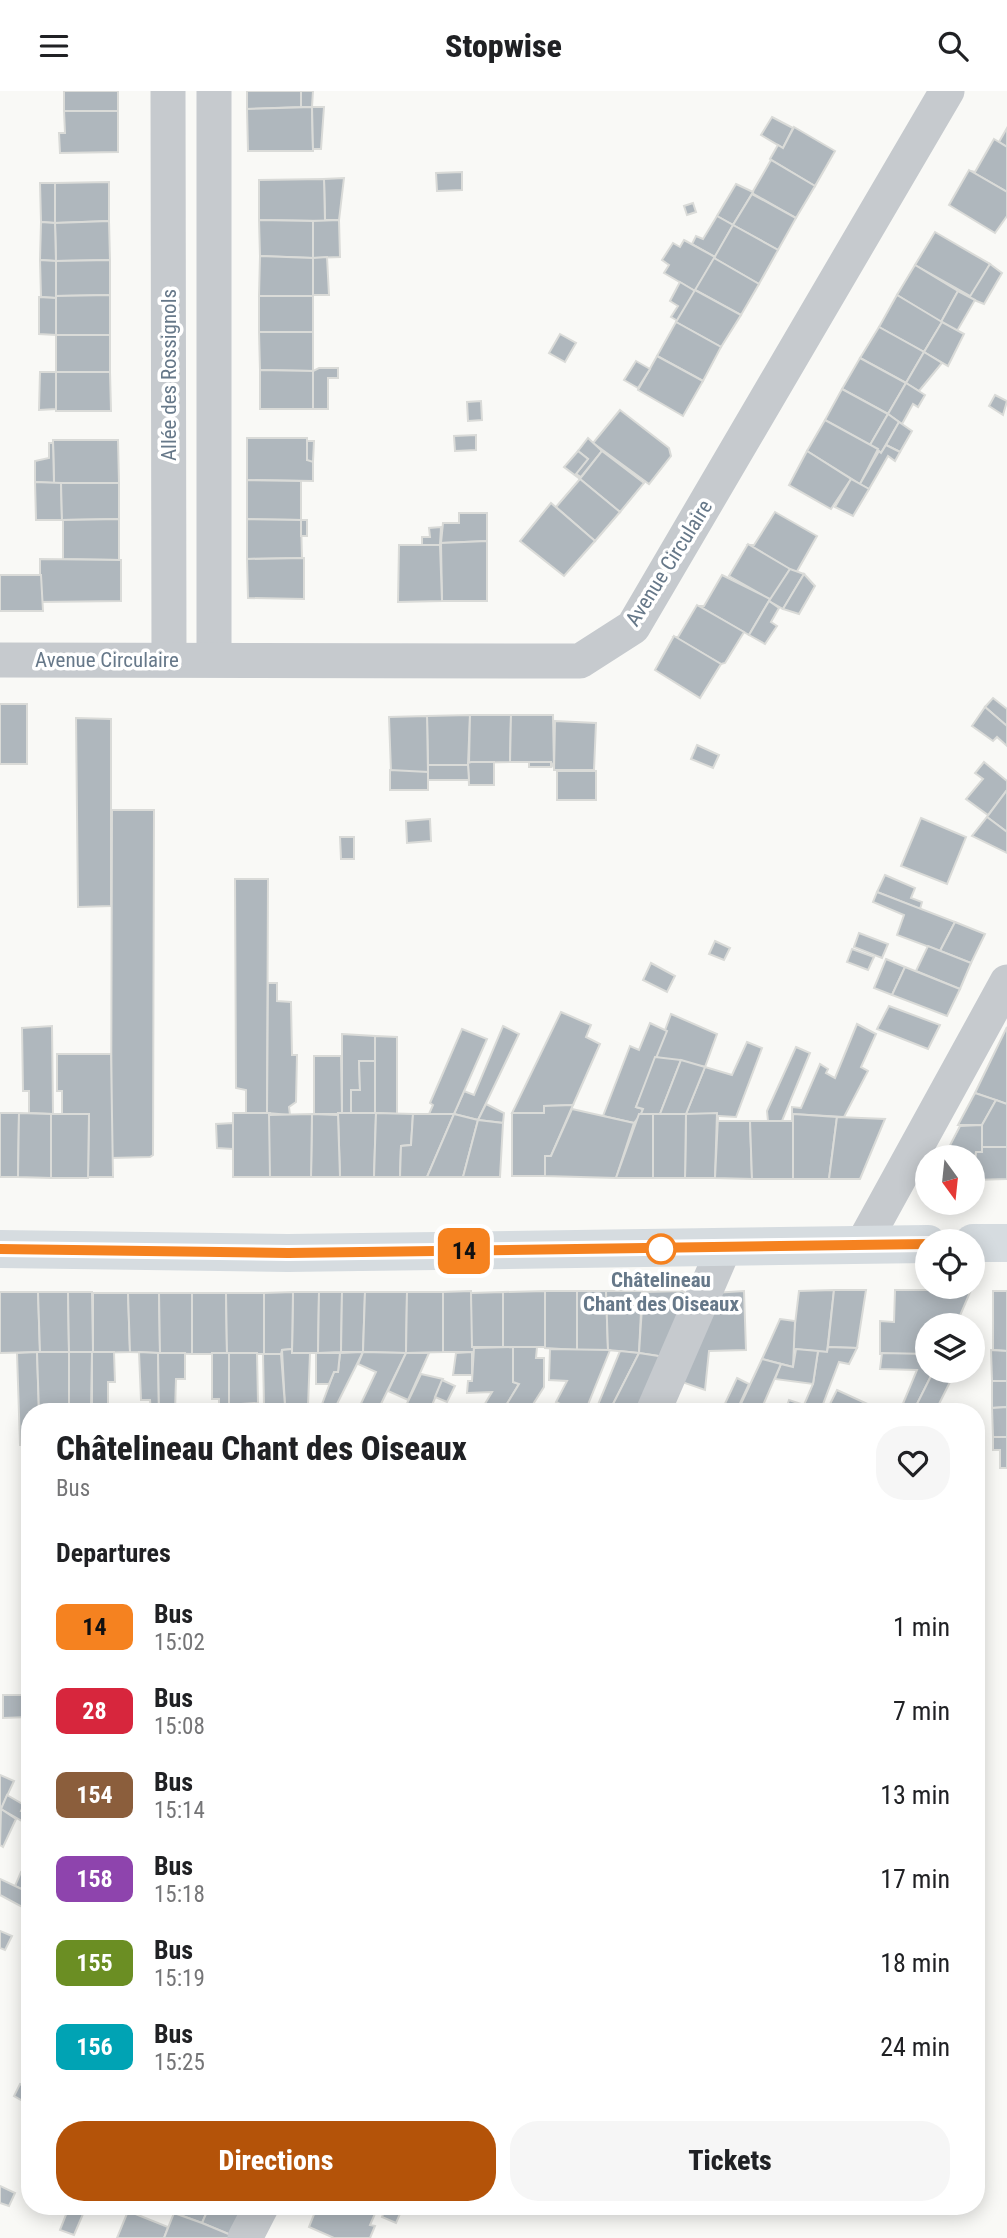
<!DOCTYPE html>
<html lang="en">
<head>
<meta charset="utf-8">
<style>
  body { margin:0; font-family:"Roboto Condensed",sans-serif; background:#f6f6f6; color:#202124; height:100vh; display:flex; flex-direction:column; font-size:26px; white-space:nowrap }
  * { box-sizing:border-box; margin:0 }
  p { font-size:23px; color:#757577 }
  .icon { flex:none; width:38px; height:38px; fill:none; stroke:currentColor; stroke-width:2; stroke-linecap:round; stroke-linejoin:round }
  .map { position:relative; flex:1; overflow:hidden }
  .drawer { position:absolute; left:21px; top:1312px; width:964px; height:812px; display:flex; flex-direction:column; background:#fff; border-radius:28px; box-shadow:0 4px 18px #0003 }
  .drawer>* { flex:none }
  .badge { padding:0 14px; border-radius:10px; font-size:24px; line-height:46px }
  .needle { width:46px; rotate:165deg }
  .fabs { position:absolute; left:915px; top:1054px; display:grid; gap:14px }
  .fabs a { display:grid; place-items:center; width:70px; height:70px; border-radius:50%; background:#fff; box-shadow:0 4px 18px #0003; font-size:35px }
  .map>.badge { position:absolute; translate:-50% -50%; box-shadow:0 0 0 4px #fff }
  h2 { padding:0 35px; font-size:26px; line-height:63px }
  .round { display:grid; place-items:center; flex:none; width:74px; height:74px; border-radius:28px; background:#f6f6f6 }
  .head { display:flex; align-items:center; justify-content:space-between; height:119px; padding:0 35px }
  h1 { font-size:33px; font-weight:800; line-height:52px }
  .primary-button { display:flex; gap:14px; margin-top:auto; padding:14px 35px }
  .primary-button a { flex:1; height:80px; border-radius:28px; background:#b45309; color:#fff; font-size:28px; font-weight:800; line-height:80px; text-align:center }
  .primary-button a+a { background:#f6f6f6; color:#202124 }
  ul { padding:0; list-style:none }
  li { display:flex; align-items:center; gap:21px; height:84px; padding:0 35px }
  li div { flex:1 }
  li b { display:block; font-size:26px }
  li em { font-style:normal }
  li .badge { min-width:77px; font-weight:700; text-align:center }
  header { display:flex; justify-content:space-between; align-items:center; height:91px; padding:0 35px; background:#fff; font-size:32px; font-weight:800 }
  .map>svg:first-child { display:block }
</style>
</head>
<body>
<header><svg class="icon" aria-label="menu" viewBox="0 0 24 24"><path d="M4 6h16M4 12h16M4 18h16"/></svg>Stopwise<svg class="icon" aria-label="search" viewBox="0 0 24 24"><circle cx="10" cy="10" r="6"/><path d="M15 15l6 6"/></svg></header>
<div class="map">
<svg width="1007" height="2147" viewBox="0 0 1007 2147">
  <rect width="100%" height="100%" fill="#f9f9f6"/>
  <g fill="#afb7bd" stroke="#dadbd8" stroke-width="2">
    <rect x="64" y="0" width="54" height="20"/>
    <polygon points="247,0 301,0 301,16 247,18"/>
    <polygon points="301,0 313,0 312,16 301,16"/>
    <polygon points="312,16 313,60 248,60 247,18"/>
    <polygon points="312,16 324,16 321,58 313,58"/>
    <polygon points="64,20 118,20 118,61 60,62 59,42 65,42"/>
    <polygon points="772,26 793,37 783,57 761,44"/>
    <polygon points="794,36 835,60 815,95 770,68 778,54 783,57"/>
    <polygon points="1007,37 1007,56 999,51"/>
    <polygon points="994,48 1007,56 1007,101 971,80 975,81"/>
    <polygon points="771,69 815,95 796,127 752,102"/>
    <polygon points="969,79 1007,101 1007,125 995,142 949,114"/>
    <polygon points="462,81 462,99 437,100 436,82"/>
    <polygon points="344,87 339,129 325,129 324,88"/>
    <polygon points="324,88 325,130 259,129 259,89"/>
    <polygon points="109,91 109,130 55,132 55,92"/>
    <polygon points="40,92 55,92 55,132 41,131"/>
    <polygon points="736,93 753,101 733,134 717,125"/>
    <polygon points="752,103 796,127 778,159 733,134"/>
    <polygon points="693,112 696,121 687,124 684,115"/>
    <polygon points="717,125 733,134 715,166 692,153 696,145 703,148"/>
    <polygon points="259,129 313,130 313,167 260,165"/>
    <polygon points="339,129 340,166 313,167 313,130"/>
    <polygon points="109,130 110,169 56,170 55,132"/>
    <polygon points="41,131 55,132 56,170 40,169"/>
    <polygon points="733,134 778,159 759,193 714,167"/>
    <polygon points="935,141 990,173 972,206 915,174"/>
    <polygon points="684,149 715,166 695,200 664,182 669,174 662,169 673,152 680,156"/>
    <polygon points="260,165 313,167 313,205 259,205"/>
    <polygon points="327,166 329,204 313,204 313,167"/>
    <polygon points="714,167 759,193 741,224 695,199"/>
    <polygon points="40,169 56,170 56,207 41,206"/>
    <polygon points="110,169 110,204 56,205 56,170"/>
    <polygon points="990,173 1002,182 984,213 969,207"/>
    <polygon points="915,174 958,200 941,231 897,204"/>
    <polygon points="680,191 695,200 678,230 671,226 678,215 670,210"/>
    <polygon points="695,199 741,224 721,256 676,231"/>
    <polygon points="958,200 975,209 957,240 941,231"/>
    <polygon points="110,204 110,244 56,244 56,205"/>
    <polygon points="897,204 942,231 924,261 879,236"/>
    <rect x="259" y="205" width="54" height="36"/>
    <polygon points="39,206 56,207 56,244 39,243"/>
    <polygon points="676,231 721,256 703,290 657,265"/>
    <polygon points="942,231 964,243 948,275 924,261"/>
    <polygon points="879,236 924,261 906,292 860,267"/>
    <polygon points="259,241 313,241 313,280 260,279"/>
    <polygon points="560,243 576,252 565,271 549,262"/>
    <rect x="56" y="244" width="54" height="37"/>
    <polygon points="924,261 942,272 919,300 906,292"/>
    <polygon points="657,265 703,290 683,325 638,299"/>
    <polygon points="860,267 906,292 888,323 842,298"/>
    <polygon points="636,270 650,278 638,297 624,289"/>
    <polygon points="319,277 338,277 338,287 328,287 328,318 313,318 313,280"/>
    <polygon points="260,279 313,280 313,318 260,318"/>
    <polygon points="40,281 56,281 56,318 39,319"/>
    <polygon points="56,281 110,281 111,320 56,320"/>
    <polygon points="906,292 925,304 918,316 913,313 902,333 888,323"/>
    <polygon points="842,298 888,323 870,354 825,329"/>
    <polygon points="995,304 1007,310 1003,324 989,315"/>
    <polygon points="481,310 482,329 468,330 467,311"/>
    <polygon points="620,319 669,357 671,365 649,393 593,352"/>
    <polygon points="888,323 899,331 881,362 870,354"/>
    <polygon points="825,329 878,358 860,393 807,360"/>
    <polygon points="899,331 912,340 900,361 886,354"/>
    <polygon points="476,344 476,359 455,360 454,345"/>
    <polygon points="247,347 307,347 307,369 313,369 313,390 247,389"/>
    <polygon points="588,347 602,360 581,386 576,383 588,368 578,360"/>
    <polygon points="53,349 118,349 119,392 54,392"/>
    <polygon points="307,350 314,350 313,371 307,369"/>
    <polygon points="49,352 53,352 54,392 35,391 35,370 49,367"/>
    <polygon points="886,354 900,361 895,370 888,365 869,398 860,393 879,360 881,362"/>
    <polygon points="578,360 588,368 576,383 580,388 564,376"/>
    <polygon points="602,360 644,392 620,421 580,388"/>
    <polygon points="807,360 851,388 831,418 789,394"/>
    <polygon points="580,388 620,421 595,450 556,416"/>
    <polygon points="851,388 869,398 853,425 835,416"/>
    <polygon points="247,389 301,390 301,429 247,428"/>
    <polygon points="35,391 61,392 62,429 36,429"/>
    <polygon points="61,392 119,392 119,428 62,429"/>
    <polygon points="551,412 595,450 564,485 520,450"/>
    <polygon points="775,421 817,445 796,482 749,454 754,454"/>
    <polygon points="459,422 487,422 487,450 441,452 443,432 459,432"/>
    <polygon points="119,428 119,469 63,468 63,429"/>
    <polygon points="247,428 301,429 302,467 247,468"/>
    <rect x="301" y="429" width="6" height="16"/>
    <polygon points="441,436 440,454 422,454 422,446 430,446 429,437"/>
    <polygon points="487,450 487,510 442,510 441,452"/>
    <polygon points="748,453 790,478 771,509 729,485"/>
    <polygon points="399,454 440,454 442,510 398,511"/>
    <polygon points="304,467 304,508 248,507 247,468"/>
    <polygon points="40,468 121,469 121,510 40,511"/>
    <polygon points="790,478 804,483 783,518 769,510"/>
    <polygon points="804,483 815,495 799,523 783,518"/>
    <polygon points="0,484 41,484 43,520 0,520"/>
    <polygon points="722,484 770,508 749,544 699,515 704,515"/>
    <polygon points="769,510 779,517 771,531 777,535 765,553 749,544"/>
    <polygon points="697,514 744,541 725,572 721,573 675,546 678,546"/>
    <polygon points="674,545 721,573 700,607 655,579"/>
    <polygon points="993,607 1007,618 1007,635 985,616"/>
    <rect x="0" y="613" width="27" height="60"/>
    <polygon points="985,616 1007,635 1007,655 997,646 993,650 972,635"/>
    <polygon points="470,624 468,674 428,674 427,625"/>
    <polygon points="470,624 511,624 510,671 469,672"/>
    <polygon points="511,624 553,624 554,677 551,671 510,671"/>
    <polygon points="427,625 428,681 391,681 389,626"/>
    <polygon points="76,627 111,628 111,815 78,816"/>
    <polygon points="555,630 596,632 594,679 554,679"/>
    <polygon points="697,654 719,664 713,677 691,668"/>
    <polygon points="471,671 494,671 494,694 469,694 468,672"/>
    <rect x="529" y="671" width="22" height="5"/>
    <polygon points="984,671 1007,690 1007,699 988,724 966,708 983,688 975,682"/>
    <polygon points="428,674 468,674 469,689 428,689"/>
    <polygon points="390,679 428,681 428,699 390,699"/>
    <rect x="557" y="680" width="39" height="29"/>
    <polygon points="1007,699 1007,741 987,726"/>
    <polygon points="112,719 154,719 153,1064 150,1066 111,1067"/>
    <polygon points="987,726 1007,741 1007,762 972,745"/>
    <polygon points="921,727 966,746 947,793 901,775"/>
    <polygon points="430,728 431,750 407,752 406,730"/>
    <polygon points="340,746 354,746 354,768 341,768"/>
    <polygon points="885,784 915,797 911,807 922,811 920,818 877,801"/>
    <polygon points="235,788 268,788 267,1022 246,1023 246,999 236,997"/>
    <polygon points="877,801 955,831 940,860 897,844 904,824 873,811"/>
    <polygon points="955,831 985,843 971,872 940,860"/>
    <polygon points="859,842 888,853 882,867 854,856"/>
    <polygon points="715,850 730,857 724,869 709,863"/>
    <polygon points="928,855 971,872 960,898 916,880"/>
    <polygon points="852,858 874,866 868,879 847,871"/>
    <polygon points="886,868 905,876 892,904 874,897"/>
    <polygon points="651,872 675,885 667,901 643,889"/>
    <polygon points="905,876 960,898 947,925 892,904"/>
    <polygon points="268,892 277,892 277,910 291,911 292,964 297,964 296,1011 289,1016 290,1024 267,1022"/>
    <polygon points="889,915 940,934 928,958 877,938"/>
    <polygon points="561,921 591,934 586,946 600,953 573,1014 544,1015 544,1022 512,1022"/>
    <polygon points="671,923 717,943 705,976 655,966"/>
    <polygon points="650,932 667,940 636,1016 643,1018 641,1023 634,1032 603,1025 630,955 639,959"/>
    <polygon points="857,933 876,943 861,976 868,980 844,1026 793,1023 792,1030 792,1016 801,1017 820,973 828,978 826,982 835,987"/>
    <polygon points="52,935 53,1023 29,1022 29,1000 23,1000 22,937"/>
    <polygon points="503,935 519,943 478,1029 454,1023 464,1000 474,1004"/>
    <polygon points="1007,936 1007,1013 975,1002"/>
    <polygon points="462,938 487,948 454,1023 429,1023 433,1014 430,1012"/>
    <polygon points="342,943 375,945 375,970 359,970 360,999 351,999 351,1022 342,1023"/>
    <polygon points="375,945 397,946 397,1023 375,1022"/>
    <polygon points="747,951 762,957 736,1026 686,1023 705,976 732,984"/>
    <polygon points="796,956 810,962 782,1030 768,1030 767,1020"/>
    <polygon points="57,963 111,963 113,1086 88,1086 89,1023 62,1023 62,1000 57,1000"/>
    <polygon points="314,965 341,965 342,1023 314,1023"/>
    <polygon points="655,966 681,969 660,1023 641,1023 643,1018 636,1016"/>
    <polygon points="681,969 705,976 686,1023 660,1023"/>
    <polygon points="359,970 375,970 375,1022 351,1022 351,999 360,999"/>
    <polygon points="975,1002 996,1009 982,1034 958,1034"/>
    <polygon points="996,1009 1007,1013 1007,1056 982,1056 982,1034"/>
    <polygon points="486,1013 504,1022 503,1032 478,1029"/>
    <polygon points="573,1014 551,1065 545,1065 545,1085 512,1085 512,1022 544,1022 544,1015"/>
    <polygon points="572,1018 634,1032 616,1087 545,1085 545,1065 551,1065"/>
    <polygon points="0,1022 19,1022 18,1086 0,1086"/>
    <polygon points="19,1022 51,1023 51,1087 18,1086"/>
    <rect x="233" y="1022" width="37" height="64"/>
    <polygon points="338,1022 376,1022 374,1086 340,1086"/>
    <polygon points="376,1022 413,1023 411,1054 401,1055 400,1086 374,1086"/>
    <polygon points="717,1022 715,1087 685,1087 686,1023"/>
    <polygon points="51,1023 89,1023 88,1087 51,1087"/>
    <polygon points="312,1023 338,1024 340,1086 311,1086"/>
    <polygon points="312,1023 311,1086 270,1086 269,1024"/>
    <polygon points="413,1023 454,1023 427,1086 400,1086 401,1055 411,1054"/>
    <polygon points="454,1023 478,1029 463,1086 427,1086"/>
    <polygon points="639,1023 653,1023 653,1087 616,1087"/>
    <polygon points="653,1023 686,1023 685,1087 653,1087"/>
    <polygon points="793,1023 837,1026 829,1088 793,1088"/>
    <polygon points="718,1026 718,1030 750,1030 752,1088 715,1087"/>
    <polygon points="837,1026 885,1028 860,1088 829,1088"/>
    <polygon points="478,1029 503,1032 500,1086 463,1086"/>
    <polygon points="750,1030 793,1030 793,1088 752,1088"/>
    <polygon points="233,1032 233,1058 217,1057 216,1033"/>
    <polygon points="982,1034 982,1061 976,1061 973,1089 973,1066 944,1066 960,1035"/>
    <polygon points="982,1056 1007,1056 1007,1088 974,1089 976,1061 982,1061"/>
    <polygon points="834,1199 827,1261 792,1258 799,1200"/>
    <polygon points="834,1199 866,1199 857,1257 828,1256"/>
    <polygon points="895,1199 971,1199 956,1234 928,1234 928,1263 880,1263 880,1230 894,1231"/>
    <polygon points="471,1200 474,1261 443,1261 443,1201"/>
    <polygon points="545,1200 577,1200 577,1259 545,1257"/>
    <polygon points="545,1200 545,1256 503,1256 503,1201"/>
    <polygon points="577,1200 606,1200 608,1259 577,1259"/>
    <polygon points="606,1200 642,1200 639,1262 608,1259"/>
    <polygon points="682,1200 693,1206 665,1266 639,1262 643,1201"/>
    <polygon points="744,1200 746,1259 709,1260 705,1299 679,1290 713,1202"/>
    <polygon points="993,1200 1007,1200 1007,1260 993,1259"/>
    <polygon points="0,1201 38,1201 40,1261 0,1262"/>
    <polygon points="38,1201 68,1201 69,1261 40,1261"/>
    <polygon points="68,1201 92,1201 93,1262 69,1261"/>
    <polygon points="293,1201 319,1201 318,1262 292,1262"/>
    <polygon points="293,1201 292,1258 282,1259 281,1263 264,1263 264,1202"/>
    <polygon points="319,1201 342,1201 341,1261 318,1262"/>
    <polygon points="342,1201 365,1201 363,1261 341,1261"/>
    <polygon points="365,1201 407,1201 406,1262 363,1261"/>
    <polygon points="407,1201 443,1201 443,1261 406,1262"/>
    <polygon points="503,1201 503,1256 472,1256 471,1202"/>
    <polygon points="93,1202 128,1202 130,1261 93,1262"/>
    <polygon points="128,1202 159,1202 160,1262 130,1261"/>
    <polygon points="159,1202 192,1202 192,1263 160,1262"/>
    <polygon points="192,1202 226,1202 227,1263 192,1263"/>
    <polygon points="226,1202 264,1202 264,1263 227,1263"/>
    <polygon points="780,1228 795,1230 793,1276 762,1268"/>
    <polygon points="513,1256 513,1291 519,1293 502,1321 480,1321 492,1301 467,1302 468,1290 472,1290 474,1257"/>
    <polygon points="513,1256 537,1256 536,1267 544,1267 544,1296 528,1321 502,1321 519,1293 513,1291"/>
    <polygon points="828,1256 857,1257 849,1273 839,1271 820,1321 785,1321 789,1309 804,1314 813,1293 818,1260 827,1261"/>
    <polygon points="292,1258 292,1262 310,1262 308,1315 285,1315 282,1259"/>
    <polygon points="550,1258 610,1259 585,1321 576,1321 556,1311 567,1290 549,1289"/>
    <polygon points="796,1258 818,1260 813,1293 775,1288 781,1273 793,1276"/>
    <polygon points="991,1259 1007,1260 1007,1290 992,1290"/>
    <polygon points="620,1260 639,1262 609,1321 595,1321"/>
    <polygon points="37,1261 39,1321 30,1321 30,1354 20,1354 17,1262"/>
    <polygon points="37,1261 69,1261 69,1318 57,1317 57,1321 39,1321"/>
    <polygon points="69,1261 92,1261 91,1318 69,1318"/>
    <polygon points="92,1261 114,1261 115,1291 108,1291 108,1321 92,1321"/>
    <polygon points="139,1261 158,1262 159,1321 151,1321 150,1309 141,1309"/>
    <polygon points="363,1261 333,1321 321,1316 334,1281 338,1281 340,1262"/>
    <polygon points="363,1261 406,1262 377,1321 357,1321 376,1281 358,1273"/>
    <polygon points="472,1261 472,1284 453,1284 456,1262"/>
    <polygon points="158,1262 185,1262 185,1288 176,1288 175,1321 159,1321"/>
    <polygon points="212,1262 229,1262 229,1315 219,1315 219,1308 212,1308"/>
    <polygon points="229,1262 257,1262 258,1312 242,1313 242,1321 229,1321"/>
    <polygon points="316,1262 340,1262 338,1281 334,1281 329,1293 316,1293"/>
    <polygon points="406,1262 429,1262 408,1309 388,1300"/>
    <polygon points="639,1262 665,1266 638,1321 609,1321"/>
    <polygon points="882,1262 928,1263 928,1279 934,1279 914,1319 902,1315 917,1279 880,1278"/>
    <polygon points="263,1263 281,1263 285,1315 264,1315"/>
    <polygon points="762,1268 781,1273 760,1321 750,1321 739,1317"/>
    <polygon points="934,1279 956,1279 935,1321 913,1321"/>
    <polygon points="421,1283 443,1288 430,1319 403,1321"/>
    <polygon points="737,1287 749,1293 736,1321 727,1321 722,1319"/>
    <polygon points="442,1289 455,1295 447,1311 435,1306"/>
    <polygon points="992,1290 1007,1290 1007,1316 992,1317"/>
    <polygon points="837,1299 874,1316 871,1321 826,1321"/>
    <polygon points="264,1315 308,1315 307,1321 265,1321"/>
    <polygon points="1007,1316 1007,1346 993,1346 992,1317"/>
    <polygon points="993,1346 1007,1346 1007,1377 1000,1377 1000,1359 993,1359"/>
    <polygon points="3,1604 30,1604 29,1626 3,1627"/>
    <polygon points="0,1684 14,1690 1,1718 0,1718"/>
    <polygon points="7,1704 24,1714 21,1720 26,1721 22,1730 1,1718"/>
    <polygon points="1,1718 16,1728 3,1756 0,1754"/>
    <polygon points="21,1781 30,1785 30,1802 15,1795"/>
    <polygon points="0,1788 30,1802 30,1815 26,1813 24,1817 0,1804"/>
    <polygon points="0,1840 12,1845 5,1859 0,1857"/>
    <polygon points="20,1993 30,1998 30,2014 14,2005"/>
    <polygon points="0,2095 15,2102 9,2115 0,2112"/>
    <polygon points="69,2116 86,2116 74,2144 60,2139"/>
    <polygon points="158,2116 209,2116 202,2132"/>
    <polygon points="209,2116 244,2116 231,2144 202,2132"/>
    <polygon points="317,2116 378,2116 370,2134 375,2135 370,2147 334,2147 309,2136"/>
    <polygon points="386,2116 403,2116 396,2132 382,2126"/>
    <polygon points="128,2120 168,2136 164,2147 117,2147"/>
    <polygon points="174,2122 202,2132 231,2144 230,2147 164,2147"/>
  </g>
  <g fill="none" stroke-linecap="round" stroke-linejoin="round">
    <g stroke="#c6cace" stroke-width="35">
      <polyline points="168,0 169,568"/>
      <polyline points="214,0 214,568"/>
      <polyline points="0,569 580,570 633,536 947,0"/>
      <polyline points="863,1153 1007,891"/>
      <polyline points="653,1321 724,1157"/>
      <polyline points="245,2147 261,2116"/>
    </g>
    <g stroke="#d6dce0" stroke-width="38">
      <polyline points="973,1152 1007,1152"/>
      <polyline points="0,1158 288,1162 928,1153"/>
    </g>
  </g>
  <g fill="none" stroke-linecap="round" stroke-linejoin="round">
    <defs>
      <polyline id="line" points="0,1158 288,1162 928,1153"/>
    </defs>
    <use href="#line" stroke="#fff" stroke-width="16"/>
    <use href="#line" stroke="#f58220" stroke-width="10"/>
  </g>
  <circle fill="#fff" stroke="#f58220" stroke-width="3.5" cx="661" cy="1158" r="14"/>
  <g text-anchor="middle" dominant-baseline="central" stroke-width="7" stroke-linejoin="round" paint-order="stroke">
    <g font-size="21" fill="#667889" stroke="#fff">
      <text transform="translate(169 284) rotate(-90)">Allée des Rossignols</text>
      <text transform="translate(669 472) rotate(-58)">Avenue Circulaire</text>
      <text x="107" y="569">Avenue Circulaire</text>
    </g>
    <g font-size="21" font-weight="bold" fill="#667889" stroke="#fff">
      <text x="661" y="1189">Châtelineau<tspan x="661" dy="24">Chant des Oiseaux</tspan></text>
    </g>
  </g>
</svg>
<div class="fabs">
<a><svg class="needle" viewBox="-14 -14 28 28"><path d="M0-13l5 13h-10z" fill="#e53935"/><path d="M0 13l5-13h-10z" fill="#757577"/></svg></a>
<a><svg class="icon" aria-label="locate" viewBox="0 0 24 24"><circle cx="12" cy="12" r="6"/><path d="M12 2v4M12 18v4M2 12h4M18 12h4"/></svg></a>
<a><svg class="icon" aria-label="layers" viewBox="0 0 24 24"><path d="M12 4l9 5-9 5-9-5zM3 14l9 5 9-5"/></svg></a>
</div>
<b class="badge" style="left:464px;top:1160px;background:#f58220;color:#111">14</b>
<section class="drawer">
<div class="head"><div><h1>Châtelineau Chant des Oiseaux</h1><p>Bus</p></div><a class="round"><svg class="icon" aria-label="heart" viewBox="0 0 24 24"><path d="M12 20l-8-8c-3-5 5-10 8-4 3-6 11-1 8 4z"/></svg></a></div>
<h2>Departures</h2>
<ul>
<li><span class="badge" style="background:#f58220;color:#111">14</span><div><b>Bus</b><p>15:02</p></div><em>1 min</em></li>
<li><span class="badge" style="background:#d7263d;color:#fff">28</span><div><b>Bus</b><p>15:08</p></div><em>7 min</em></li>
<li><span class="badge" style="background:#8b5e3c;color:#fff">154</span><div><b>Bus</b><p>15:14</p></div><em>13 min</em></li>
<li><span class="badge" style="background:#8e44ad;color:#fff">158</span><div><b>Bus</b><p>15:18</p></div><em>17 min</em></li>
<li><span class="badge" style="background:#6b8e23;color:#fff">155</span><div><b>Bus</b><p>15:19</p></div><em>18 min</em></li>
<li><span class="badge" style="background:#00a3b4;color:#fff">156</span><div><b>Bus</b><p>15:25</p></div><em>24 min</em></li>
</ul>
<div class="primary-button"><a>Directions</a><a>Tickets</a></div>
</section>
</div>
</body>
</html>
